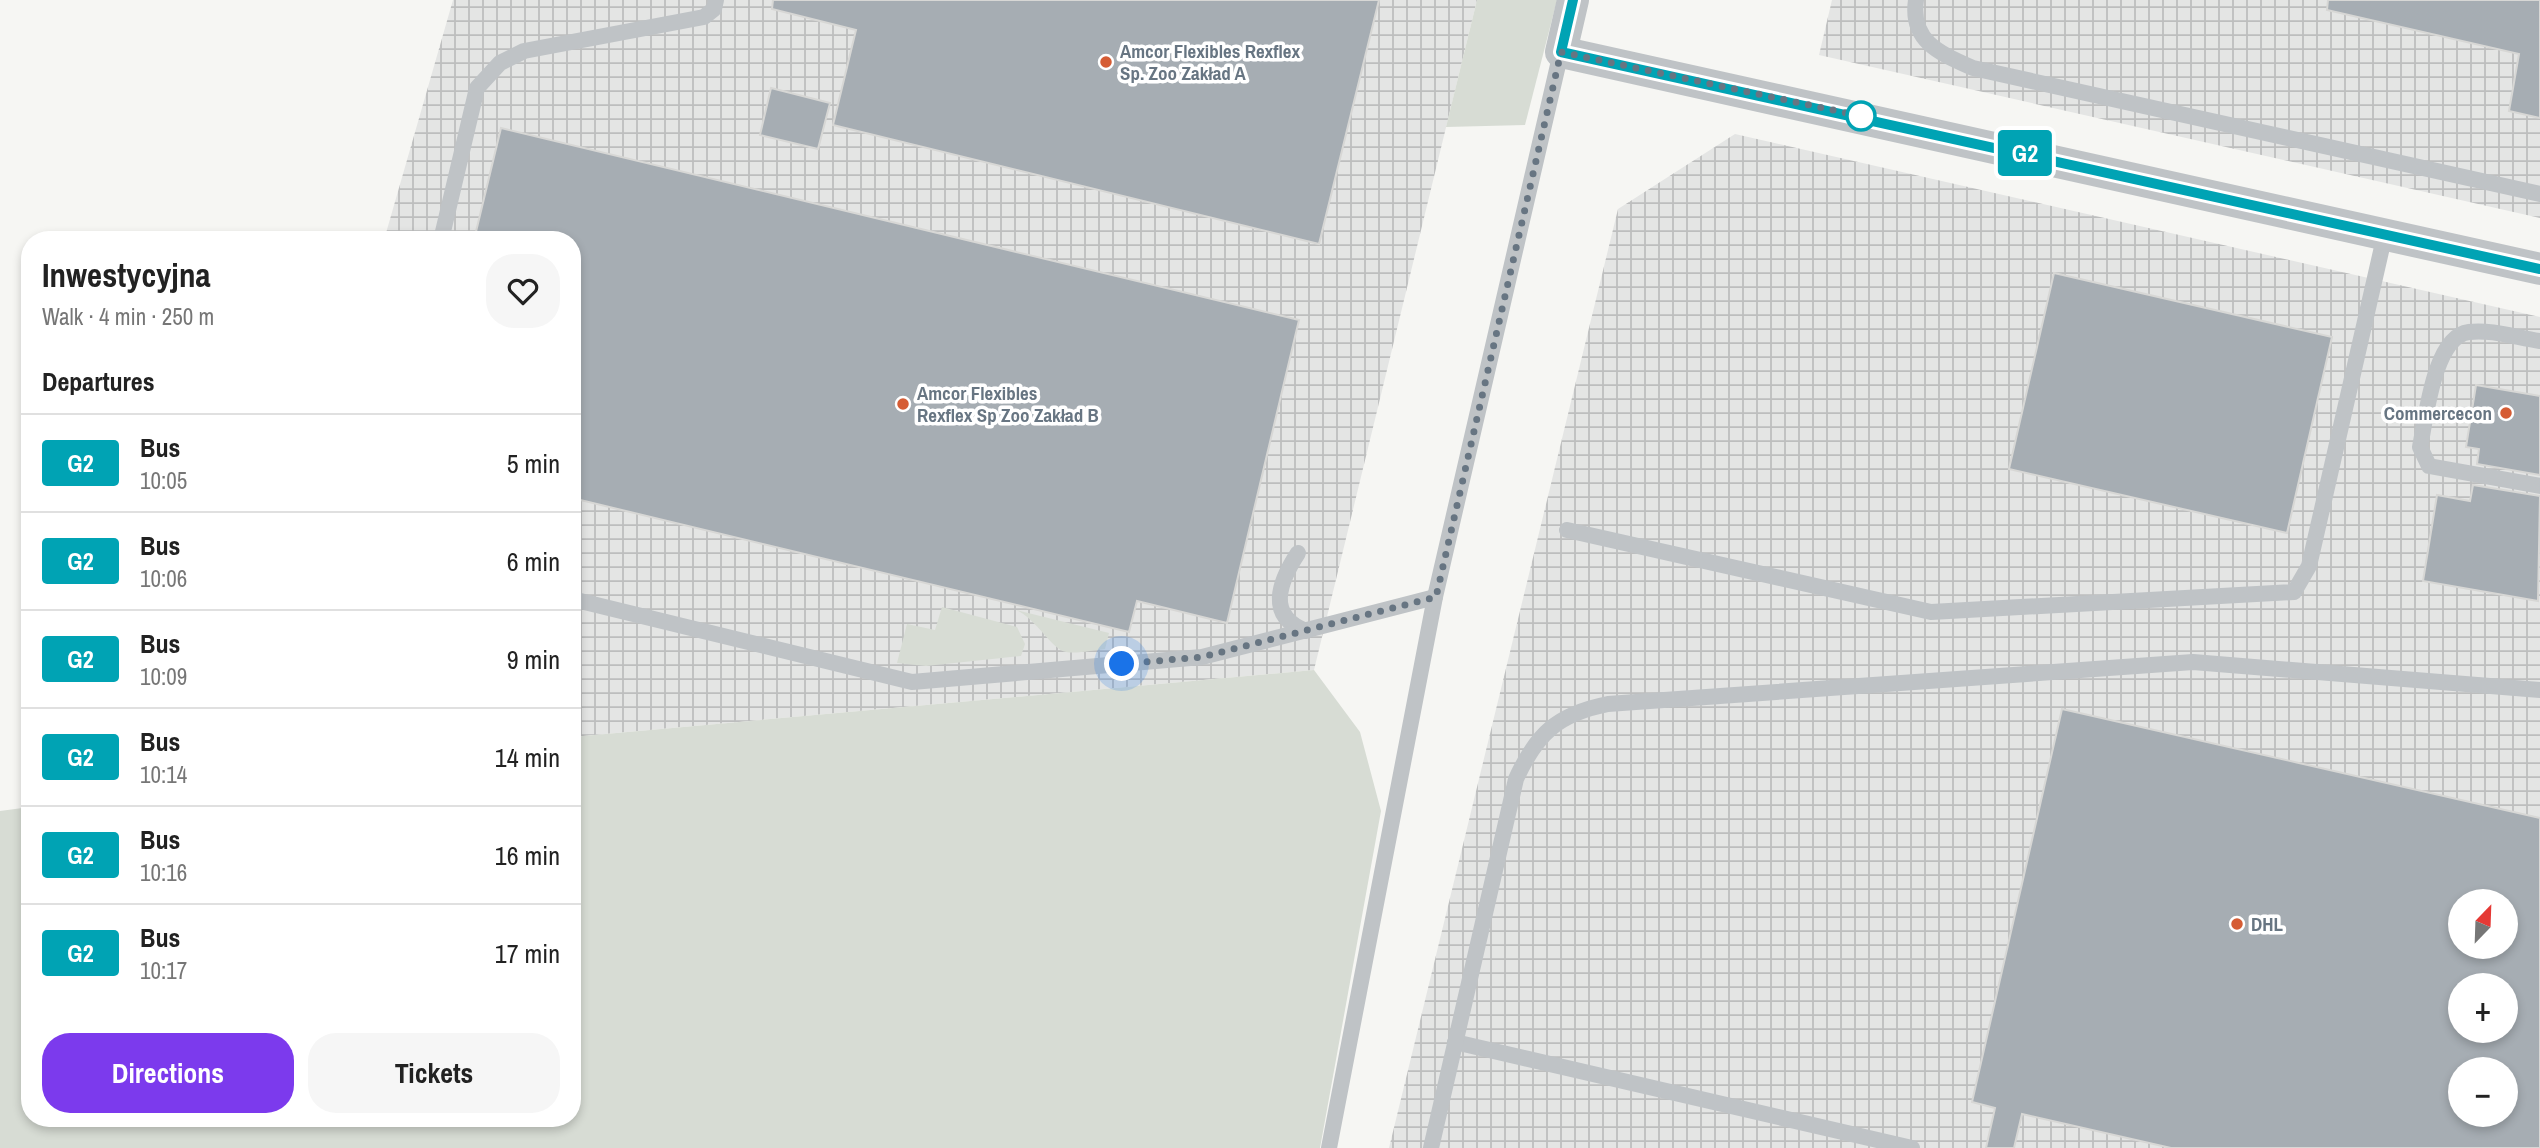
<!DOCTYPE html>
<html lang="en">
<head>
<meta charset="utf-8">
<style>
  body { margin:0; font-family:"Archivo Narrow",sans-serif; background:#f6f6f6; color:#222; height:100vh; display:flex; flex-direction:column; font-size:26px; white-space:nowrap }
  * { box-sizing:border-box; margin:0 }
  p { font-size:23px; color:#767676 }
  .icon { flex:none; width:38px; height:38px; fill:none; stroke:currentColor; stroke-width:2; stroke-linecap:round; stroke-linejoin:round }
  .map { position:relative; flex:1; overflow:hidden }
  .details { position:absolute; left:21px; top:231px; width:560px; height:896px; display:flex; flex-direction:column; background:#fff; border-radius:28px; box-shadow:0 4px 10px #0003 }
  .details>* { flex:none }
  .badge { padding:0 14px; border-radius:5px; font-size:24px; line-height:46px }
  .needle { width:46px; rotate:23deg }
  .fabs { position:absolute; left:2448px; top:889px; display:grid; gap:14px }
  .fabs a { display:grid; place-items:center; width:70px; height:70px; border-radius:50%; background:#fff; box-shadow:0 4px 10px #0003; font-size:35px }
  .you { position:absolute; width:35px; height:35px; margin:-18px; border:5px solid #fff; border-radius:50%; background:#1a73e8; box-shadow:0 0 0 10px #1a73e833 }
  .map>.badge { position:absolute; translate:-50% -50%; box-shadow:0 0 0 4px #fff }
  h2 { padding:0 21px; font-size:26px; line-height:63px }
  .round { display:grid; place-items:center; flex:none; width:74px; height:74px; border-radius:28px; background:#f6f6f6 }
  .summary { display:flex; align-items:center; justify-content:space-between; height:119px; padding:0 21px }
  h1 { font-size:33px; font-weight:700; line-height:52px }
  .primary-button { display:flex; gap:14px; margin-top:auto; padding:14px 21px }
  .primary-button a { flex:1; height:80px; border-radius:28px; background:#7c3aed; color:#fff; font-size:28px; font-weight:700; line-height:80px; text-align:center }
  .primary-button a+a { background:#f6f6f6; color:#222 }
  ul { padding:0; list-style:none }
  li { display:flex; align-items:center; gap:21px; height:98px; padding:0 21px; border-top:2px solid #e0e0e0 }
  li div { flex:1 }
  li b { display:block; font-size:26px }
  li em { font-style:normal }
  li .badge { min-width:77px; font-weight:700; text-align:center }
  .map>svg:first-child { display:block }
</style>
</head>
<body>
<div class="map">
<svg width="2540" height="1148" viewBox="0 0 2540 1148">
  <defs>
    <pattern id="industrial-grid" width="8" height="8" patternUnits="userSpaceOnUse" patternTransform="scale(1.75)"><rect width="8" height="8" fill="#e4e5e4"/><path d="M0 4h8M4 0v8" fill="none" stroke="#bdbebe"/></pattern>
  </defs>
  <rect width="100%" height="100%" fill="#f6f6f3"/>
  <g fill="url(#industrial-grid)" fill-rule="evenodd">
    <polygon points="453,0 1477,0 1314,670 572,737 572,240 384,240"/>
    <polygon points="1832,0 2540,0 2540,218 1819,55"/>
    <path d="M1735 134 2540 317V1148H1389L1618 209ZM2460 901H2506V947H2460ZM2460 985H2506V1031H2460ZM2460 1069H2506V1115H2460Z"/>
  </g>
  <g fill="#d7dcd4">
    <polygon points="1477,0 1557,0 1525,125 1446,127"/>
    <polygon points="942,607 1017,627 1025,644 1021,656 926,666 897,663 907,624 935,630"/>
    <path d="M1016 610 1109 633 1105 649C1093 650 1078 654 1066 652 1052 650 1036 618 1016 610Z"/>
    <polygon points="1314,670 1360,732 1381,811 1320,1148 0,1148 0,811 30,807 30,1118 572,1118 572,737"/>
  </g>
  <g fill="#a6adb3" stroke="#d7d7d5" stroke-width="2" fill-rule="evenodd">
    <polygon points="773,0 1379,0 1319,244 833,125 856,30 772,9"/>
    <polygon points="2328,0 2540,0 2540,118 2509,111 2519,54 2327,10"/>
    <polygon points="771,88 830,103 818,149 760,135"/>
    <polygon points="501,128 1299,320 1227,623 1137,601 1129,632 572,498 572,240 474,240"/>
    <polygon points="2054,273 2332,337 2287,533 2009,469"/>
    <polygon points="2476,385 2540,396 2540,475 2477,464 2479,449 2466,447"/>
    <polygon points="2473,485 2540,496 2538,601 2423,581 2437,495 2470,501"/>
    <path d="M2062 709 2540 818V1148H2171L2022 1114 2014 1148H1986L1995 1108 1972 1102ZM2460 901H2506V947H2460ZM2460 985H2506V1031H2460ZM2460 1069H2506V1115H2460Z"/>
  </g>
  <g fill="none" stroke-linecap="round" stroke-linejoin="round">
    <g stroke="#bfc3c6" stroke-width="16">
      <path d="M1916 0C1910 41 1939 53 1973 68L2540 194"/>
      <polyline points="441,240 477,88 500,63 524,51 704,17 714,9 716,0"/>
      <path d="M2540 341C2518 338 2491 329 2469 332 2434 336 2426 418 2420 447L2429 466 2540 486"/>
      <polyline points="1567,530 1931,612 2294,592 2309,566 2385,234"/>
      <path d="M1298 553C1279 582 1266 616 1306 631"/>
      <polyline points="572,599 912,682 1202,657 1435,597"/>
      <polyline points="1455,1042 1912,1148"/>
      <polyline points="1329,1148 1435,597 1561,52"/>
      <path d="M1431 1148 1516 779C1537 733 1558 714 1608 704L2193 662 2540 690"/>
    </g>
    <polyline stroke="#bfc3c6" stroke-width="32" points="1573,0 1561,52 2540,269"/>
  </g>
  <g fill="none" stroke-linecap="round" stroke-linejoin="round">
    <defs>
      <polyline id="line" points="1573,0 1561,52 2540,269"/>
    </defs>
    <use href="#line" stroke="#fff" stroke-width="16"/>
    <use href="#line" stroke="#00a3b4" stroke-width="10"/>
    <polyline stroke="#677582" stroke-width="7" stroke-dasharray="0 12.6" points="1122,664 1202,657 1436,597 1561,52 1861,116"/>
  </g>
  <g fill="#d55c34" stroke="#fff" stroke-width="2.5">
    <circle cx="1106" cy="62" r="7"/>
    <circle cx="903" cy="404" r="7"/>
    <circle cx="2506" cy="413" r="7"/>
    <circle cx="2237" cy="924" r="7"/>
  </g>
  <circle fill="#fff" stroke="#00a3b4" stroke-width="3.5" cx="1861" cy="116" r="14"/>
  <g text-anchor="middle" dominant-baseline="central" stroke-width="7" stroke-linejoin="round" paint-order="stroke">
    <g font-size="19" font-weight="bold" fill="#677582" stroke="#fff" text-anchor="start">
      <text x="1120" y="51">Amcor Flexibles Rexflex<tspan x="1120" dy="22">Sp. Zoo Zakład A</tspan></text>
      <text x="917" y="393">Amcor Flexibles<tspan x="917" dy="22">Rexflex Sp Zoo Zakład B</tspan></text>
      <text x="2492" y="413" text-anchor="end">Commercecon</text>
      <text x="2251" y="924">DHL</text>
    </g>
  </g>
</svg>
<div class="fabs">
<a><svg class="needle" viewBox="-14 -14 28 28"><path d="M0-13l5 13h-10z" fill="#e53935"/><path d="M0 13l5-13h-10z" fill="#767676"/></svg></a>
<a>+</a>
<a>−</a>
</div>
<div class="you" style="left:1122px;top:664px"></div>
<b class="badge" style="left:2025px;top:153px;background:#00a3b4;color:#fff">G2</b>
<section class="details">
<div class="summary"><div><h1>Inwestycyjna</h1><p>Walk · 4 min · 250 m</p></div><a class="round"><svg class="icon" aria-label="heart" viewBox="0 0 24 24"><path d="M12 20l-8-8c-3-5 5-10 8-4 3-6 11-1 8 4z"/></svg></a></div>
<h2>Departures</h2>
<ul>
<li><span class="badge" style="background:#00a3b4;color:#fff">G2</span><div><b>Bus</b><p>10:05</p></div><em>5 min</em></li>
<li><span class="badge" style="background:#00a3b4;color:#fff">G2</span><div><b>Bus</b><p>10:06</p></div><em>6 min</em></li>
<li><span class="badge" style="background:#00a3b4;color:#fff">G2</span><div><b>Bus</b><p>10:09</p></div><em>9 min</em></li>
<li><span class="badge" style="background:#00a3b4;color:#fff">G2</span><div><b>Bus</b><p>10:14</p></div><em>14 min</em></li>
<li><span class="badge" style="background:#00a3b4;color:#fff">G2</span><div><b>Bus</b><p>10:16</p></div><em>16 min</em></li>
<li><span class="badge" style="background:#00a3b4;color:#fff">G2</span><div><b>Bus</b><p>10:17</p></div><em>17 min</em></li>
</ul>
<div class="primary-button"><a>Directions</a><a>Tickets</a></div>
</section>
</div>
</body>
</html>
